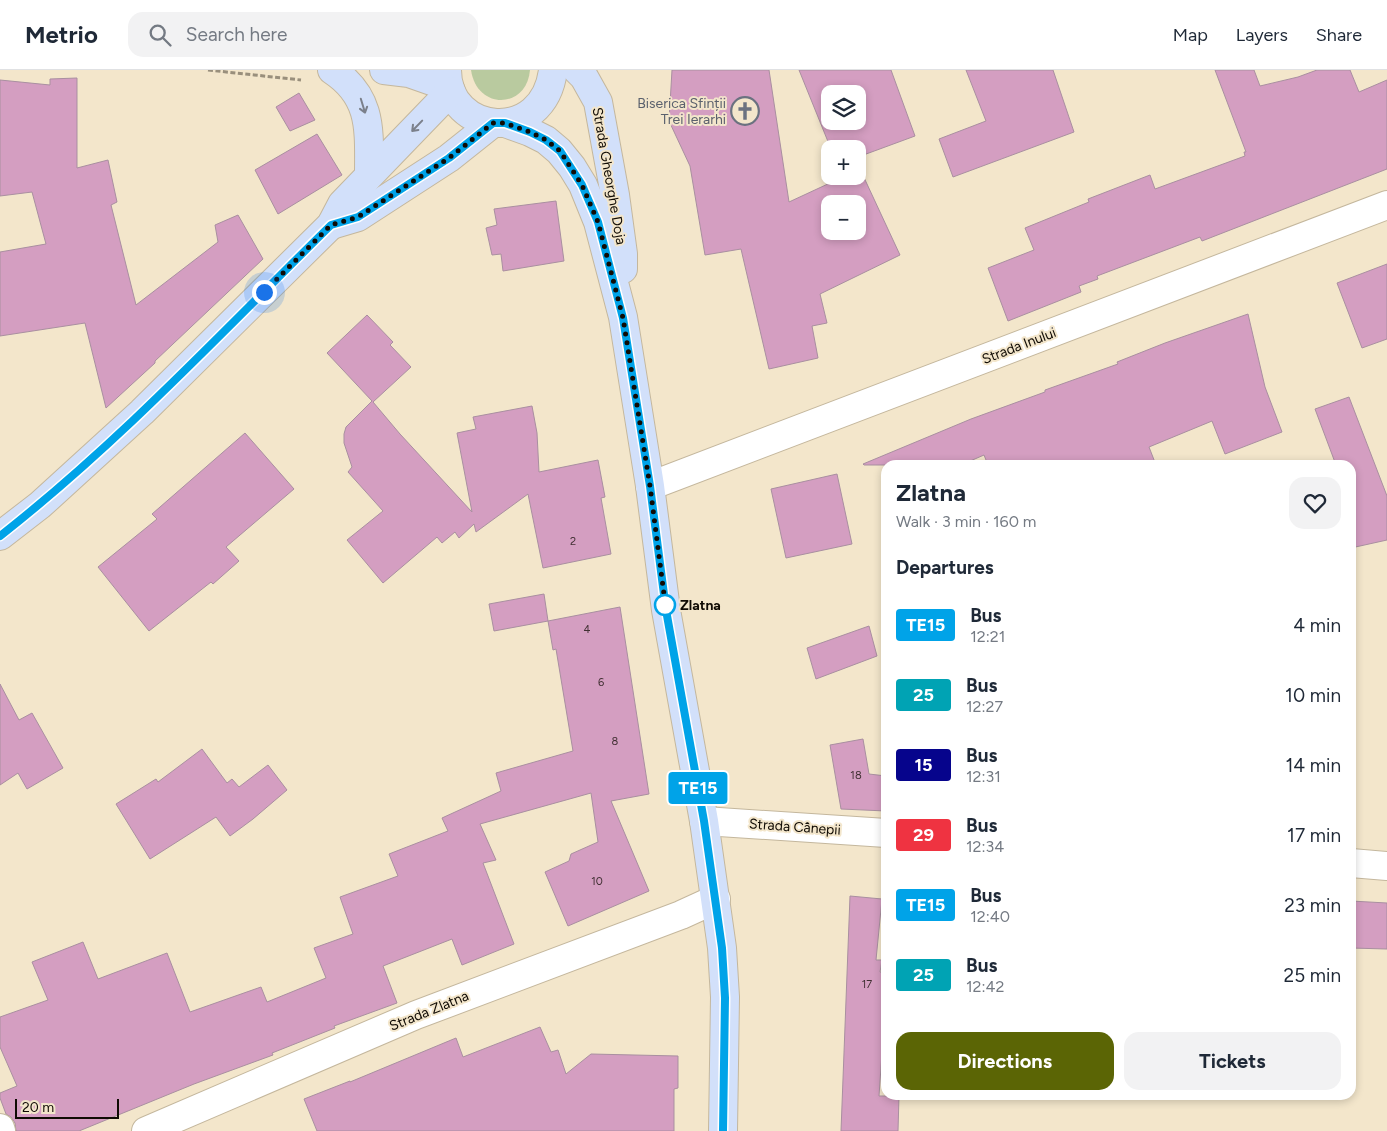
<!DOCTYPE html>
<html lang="en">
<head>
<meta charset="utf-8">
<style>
  body { margin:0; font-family:Figtree,sans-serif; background:#f2f2f3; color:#1f2937; height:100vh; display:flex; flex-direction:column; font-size:19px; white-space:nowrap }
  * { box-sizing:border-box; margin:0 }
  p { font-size:16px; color:#747a83 }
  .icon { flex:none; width:28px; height:28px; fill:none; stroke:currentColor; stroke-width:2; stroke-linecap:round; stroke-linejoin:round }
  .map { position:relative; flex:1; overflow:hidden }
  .side { position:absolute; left:881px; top:390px; width:475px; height:640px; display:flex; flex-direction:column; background:#fff; border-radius:15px; box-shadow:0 2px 8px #0003 }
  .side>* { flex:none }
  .badge { padding:0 10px; border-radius:4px; font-size:18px; line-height:32px }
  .buttons { position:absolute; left:821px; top:15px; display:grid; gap:10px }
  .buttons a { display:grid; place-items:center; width:45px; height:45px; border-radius:10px; background:#fff; box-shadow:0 2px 8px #0003; font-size:25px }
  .scale { position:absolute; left:15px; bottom:12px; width:104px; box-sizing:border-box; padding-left:5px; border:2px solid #100b04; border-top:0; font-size:14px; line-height:18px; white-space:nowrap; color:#100b04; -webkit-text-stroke:4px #f3e6cb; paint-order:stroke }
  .you { position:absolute; width:25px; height:25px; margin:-12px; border:4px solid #fff; border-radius:50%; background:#1a73e8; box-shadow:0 0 0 8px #1a73e833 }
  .map>.badge { position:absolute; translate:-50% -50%; box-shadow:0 0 0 2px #fff }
  h2 { padding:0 15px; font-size:19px; line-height:45px }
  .round { display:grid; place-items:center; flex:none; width:52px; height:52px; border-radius:15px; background:#f2f2f3 }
  .head { display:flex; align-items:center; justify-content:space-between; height:85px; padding:0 15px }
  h1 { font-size:24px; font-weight:700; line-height:38px }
  .primary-button { display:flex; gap:10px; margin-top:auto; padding:10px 15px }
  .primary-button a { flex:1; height:58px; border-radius:15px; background:#5b6505; color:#fff; font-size:20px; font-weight:700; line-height:58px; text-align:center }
  .primary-button a+a { background:#f2f2f3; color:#1f2937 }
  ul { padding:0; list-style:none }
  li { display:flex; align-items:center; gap:15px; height:70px; padding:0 15px }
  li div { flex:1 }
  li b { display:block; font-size:19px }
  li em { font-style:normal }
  li .badge { min-width:55px; font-weight:700; text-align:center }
  header { display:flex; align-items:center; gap:30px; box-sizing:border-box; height:70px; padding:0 25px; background:#fff; border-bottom:1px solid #e0e1e3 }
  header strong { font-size:24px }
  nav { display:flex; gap:28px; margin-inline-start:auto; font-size:18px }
  .search { width:350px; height:45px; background:#f2f2f3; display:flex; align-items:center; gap:12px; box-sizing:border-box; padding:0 18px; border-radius:15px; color:#747a83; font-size:19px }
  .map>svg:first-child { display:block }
</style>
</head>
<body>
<header>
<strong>Metrio</strong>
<div class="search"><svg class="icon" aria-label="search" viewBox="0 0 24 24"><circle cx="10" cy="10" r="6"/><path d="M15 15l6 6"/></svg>Search here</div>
<nav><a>Map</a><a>Layers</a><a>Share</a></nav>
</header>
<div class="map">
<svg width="1387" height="1061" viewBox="0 0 1387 1061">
  <rect width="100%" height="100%" fill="#f3e6cb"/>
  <path fill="#b9ca9f" d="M471 0H530C527 39 477 41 471 0Z"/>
  <g fill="#d49ec1" stroke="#a98fa0" fill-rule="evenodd">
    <path d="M672 0H769L789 132 845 106H858V100L860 99 900 185 820 224 827 253 812 256 818 288 769 299 741 179 705 185 690 96 669 51ZM830 134H858V161H830Z"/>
    <path d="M799 0H891L915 66 858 87V79H831ZM830 24H858V51H830Z"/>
    <polygon points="966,0 1053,0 1074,62 953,107 939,69 986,51"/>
    <polygon points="1215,0 1254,0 1260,16 1298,7 1317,0 1350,0 1359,22 1387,10 1387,99 1202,171 1200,167 1097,206 1098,209 1079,216 1081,222 1008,251 988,198 1034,180 1025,158 1089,132 1088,129 1150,105 1155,119 1245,86 1244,82 1246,82"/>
    <polygon points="77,8 77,98 108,90 117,132 111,135 136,235 218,172 215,155 238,145 263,189 155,291 155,293 106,338 85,253 0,266 0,182 46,174 32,122 0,126 0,10 50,15 50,9"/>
    <polygon points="299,23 315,50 290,61 276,37"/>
    <polygon points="317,64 342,105 278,144 255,100"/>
    <polygon points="556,131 564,191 503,201 501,184 492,185 486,158 497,155 494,139"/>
    <polygon points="1387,194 1387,269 1362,278 1337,213"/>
    <polygon points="1248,244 1265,317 1282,362 1225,384 1212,351 1149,377 1156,395 988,395 984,385 961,395 864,395 863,394 971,349 1045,322 1045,320 1118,294 1117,292 1165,273"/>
    <polygon points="367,245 393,272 390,275 411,297 373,332 400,364 472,442 457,363 476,359 473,347 532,336 537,363 539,402 598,390 605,427 601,428 611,484 543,498 528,424 476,462 474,454 459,468 455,462 442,473 437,467 383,513 347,470 383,441 348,402 352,397 344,373 344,364 346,357 372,331 327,283"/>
    <polygon points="1349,327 1387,426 1387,470 1351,478 1351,395 1336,395 1315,339"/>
    <polygon points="245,363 294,419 226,477 239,491 213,514 211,512 149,561 98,497 157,449 152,444"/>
    <polygon points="837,404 852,474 786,488 771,419"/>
    <polygon points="544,524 548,551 620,537 649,724 611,731 649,821 568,856 545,802 569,791 571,784 598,772 591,723 480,754 496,790 483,793 514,874 462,895 452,869 383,896 397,933 334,956 335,958 272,983 273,985 194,1014 79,1061 16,1061 15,1053 11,1047 6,1044 0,1028 0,1023 17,1016 0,977 0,947 48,930 32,892 83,872 98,909 167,883 190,942 261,917 267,932 326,908 314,878 353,864 340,827 398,806 389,784 448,761 442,748 501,721 496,703 573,681 556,579 553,580 548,551 494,561 489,534"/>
    <polygon points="869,556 877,586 816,609 807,578"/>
    <polygon points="0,614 19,650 32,643 63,698 27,719 18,703 0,715"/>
    <polygon points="863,669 869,704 886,706 886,741 841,739 830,675"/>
    <polygon points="202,679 227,713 232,709 239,717 268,695 287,720 253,749 230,766 216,747 150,789 116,734 156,709 158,712"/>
    <polygon points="850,826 882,829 876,890 882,890 880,902 886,903 886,925 879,1026 899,1026 898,1061 841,1061"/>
    <polygon points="1351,831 1387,833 1387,879 1351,878"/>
    <polygon points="540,957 551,982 558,980 566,1004 591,984 678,986 678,1018 674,1019 674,1061 317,1061 304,1029 350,1011 350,1012 456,968 463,987"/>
  </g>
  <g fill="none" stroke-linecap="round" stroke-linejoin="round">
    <defs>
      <g id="street">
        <polyline points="650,416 1387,135"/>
        <polyline points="704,751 886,763"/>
        <polyline points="1351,793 1387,796"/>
        <polyline points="0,1058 1,1061"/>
        <polyline points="146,1061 416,945 681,845 716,829"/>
      </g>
      <g id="secondary">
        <path d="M332 0C373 27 369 61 369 105"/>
        <polyline points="384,0 409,3 449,17"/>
        <path d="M447 0C447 66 544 75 553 0"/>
        <polyline points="577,0 584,7 598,32 615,125 623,184 623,199"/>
        <polyline points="505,53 530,62 546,70 559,81 572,97 583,115 598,152 623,247 650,416 666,540 704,751 722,878 725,927 723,1061"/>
        <polyline points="331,155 358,147 449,88 493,53"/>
        <polyline points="0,466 40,435 142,342 331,155 342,134 451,21"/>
      </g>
    </defs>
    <use href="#street" stroke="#c4b79d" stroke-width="30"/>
    <use href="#secondary" stroke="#c4b79d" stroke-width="30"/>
    <polyline stroke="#998f7c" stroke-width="3" stroke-dasharray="5 2.5" stroke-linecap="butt" points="208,0 301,10"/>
    <use href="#street" stroke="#fff" stroke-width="28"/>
    <use href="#secondary" stroke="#d2e0fa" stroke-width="28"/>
  </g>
  <defs><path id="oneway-shaft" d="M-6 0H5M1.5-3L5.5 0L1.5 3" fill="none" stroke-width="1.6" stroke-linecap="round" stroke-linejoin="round" transform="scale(1.25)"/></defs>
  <g stroke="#7b808b">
    <use href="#oneway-shaft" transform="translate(363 36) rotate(73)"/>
    <use href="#oneway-shaft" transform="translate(417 56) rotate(134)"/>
  </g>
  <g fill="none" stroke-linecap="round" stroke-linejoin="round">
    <defs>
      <path id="line" d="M0 466C119 373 223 261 331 155L358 147 449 88 493 53H505L530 62 546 70 560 81 582 115 598 152 623 248 650 416 666 540 704 751 722 878 725 928 723 1061"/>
    </defs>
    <use href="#line" stroke="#fff" stroke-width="11"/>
    <use href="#line" stroke="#00a3e8" stroke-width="8"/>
    <polyline stroke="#100b04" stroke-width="5" stroke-dasharray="0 9" points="264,222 331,155 358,147 449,88 493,53 505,53 530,62 546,70 560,81 582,115 598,152 623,248 650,416 666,540 665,535"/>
  </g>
  <defs>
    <symbol id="church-ring" viewBox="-11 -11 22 22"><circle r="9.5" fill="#f3e6cb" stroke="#6b7280" stroke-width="1.5"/><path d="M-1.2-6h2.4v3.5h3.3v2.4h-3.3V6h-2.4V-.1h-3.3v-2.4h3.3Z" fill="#6b7280"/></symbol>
  </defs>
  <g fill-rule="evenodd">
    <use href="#church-ring" x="729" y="25" width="32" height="32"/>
  </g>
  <circle fill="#fff" stroke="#00a3e8" stroke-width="2.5" cx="665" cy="535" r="10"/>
  <g text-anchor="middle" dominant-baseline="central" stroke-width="4" stroke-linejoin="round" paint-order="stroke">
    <g font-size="11" fill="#413033">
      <text x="573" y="471">2</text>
      <text x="587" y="559">4</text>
      <text x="601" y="612">6</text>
      <text x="615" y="671">8</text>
      <text x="856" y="705">18</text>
      <text x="597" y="811">10</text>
      <text x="867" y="914">17</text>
    </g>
    <g font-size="14" fill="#5b616d" stroke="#f3e6cb" text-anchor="end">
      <text x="726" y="33">Biserica Sfinții<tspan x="726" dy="16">Trei Ierarhi</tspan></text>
    </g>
    <g font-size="14" fill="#100b04" stroke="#f3e6cb">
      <text transform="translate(609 106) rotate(80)">Strada Gheorghe Doja</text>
      <text transform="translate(1019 276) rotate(-21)">Strada Inului</text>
      <text transform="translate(795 757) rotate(4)">Strada Cânepii</text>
      <text transform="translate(429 941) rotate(-22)">Strada Zlatna</text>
    </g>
    <g font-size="14" font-weight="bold" fill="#100b04" stroke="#f3e6cb" text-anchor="start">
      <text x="680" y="535">Zlatna</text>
    </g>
  </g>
</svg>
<div class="buttons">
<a><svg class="icon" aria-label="layers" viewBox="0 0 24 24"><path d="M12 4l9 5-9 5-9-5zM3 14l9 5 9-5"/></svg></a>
<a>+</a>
<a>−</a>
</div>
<div class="scale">20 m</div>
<div class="you" style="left:264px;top:222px"></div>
<b class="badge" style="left:698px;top:718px;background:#00a3e8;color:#fff">TE15</b>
<section class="side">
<div class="head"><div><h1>Zlatna</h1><p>Walk · 3 min · 160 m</p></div><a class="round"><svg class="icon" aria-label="heart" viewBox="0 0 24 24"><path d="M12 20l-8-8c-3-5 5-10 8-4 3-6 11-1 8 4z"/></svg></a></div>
<h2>Departures</h2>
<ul>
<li><span class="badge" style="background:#00a3e8;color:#fff">TE15</span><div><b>Bus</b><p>12:21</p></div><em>4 min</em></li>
<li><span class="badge" style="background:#00a3b4;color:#fff">25</span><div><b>Bus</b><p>12:27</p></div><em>10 min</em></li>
<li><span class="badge" style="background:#06048c;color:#fff">15</span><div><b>Bus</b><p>12:31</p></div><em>14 min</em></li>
<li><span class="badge" style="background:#ef3341;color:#fff">29</span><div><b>Bus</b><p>12:34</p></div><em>17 min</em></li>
<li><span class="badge" style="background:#00a3e8;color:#fff">TE15</span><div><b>Bus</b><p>12:40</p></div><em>23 min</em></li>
<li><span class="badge" style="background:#00a3b4;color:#fff">25</span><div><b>Bus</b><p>12:42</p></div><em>25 min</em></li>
</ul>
<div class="primary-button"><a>Directions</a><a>Tickets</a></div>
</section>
</div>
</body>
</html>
